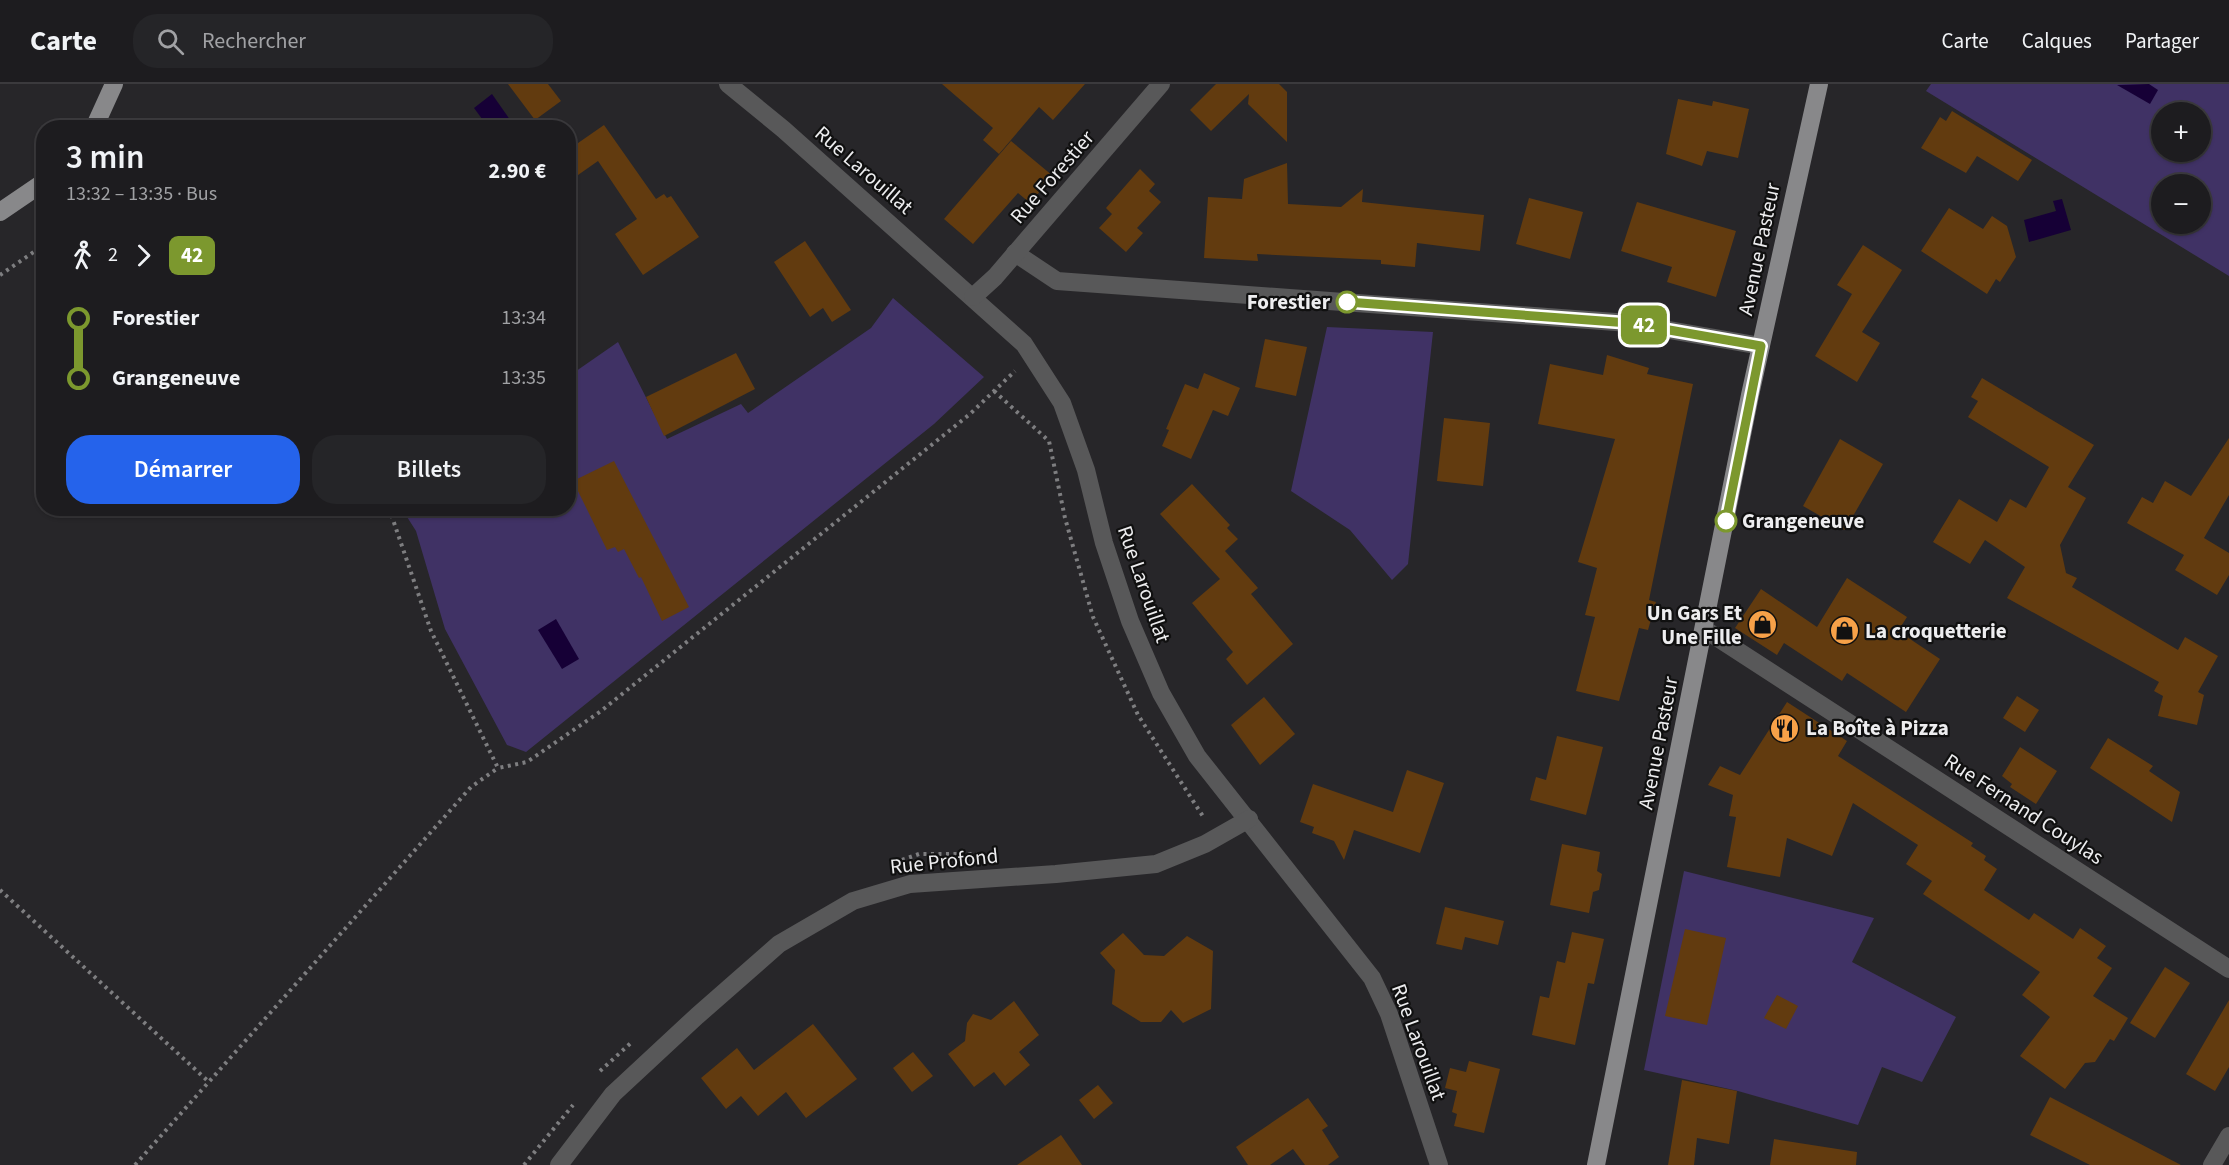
<!DOCTYPE html>
<html lang="fr">
<head>
<meta charset="utf-8">
<style>
  body { margin:0; font-family:"Source Sans 3",sans-serif; background:#252528; color:#f1f3f6; height:100vh; display:flex; flex-direction:column; font-size:22px; white-space:nowrap }
  * { box-sizing:border-box; margin:0 }
  p { font-size:20px; color:#a0a1a4 }
  .icon { flex:none; width:33px; height:33px; fill:none; stroke:currentColor; stroke-width:2; stroke-linecap:round; stroke-linejoin:round }
  .map { position:relative; flex:1; overflow:hidden }
  .panel { position:absolute; left:36px; top:36px; width:540px; height:396px; display:flex; flex-direction:column; background:#1d1c1f; border-radius:24px; box-shadow:0 2px 4px #0004,0 0 0 2px #3b3a3d }
  .panel>* { flex:none }
  .badge { padding:0 12px; border-radius:9px; font-size:21px; line-height:39px }
  .tools { position:absolute; left:2151px; top:18px; display:grid; gap:12px }
  .tools a { display:grid; place-items:center; width:60px; height:60px; border-radius:50%; background:#1d1c1f; box-shadow:0 2px 4px #0004,0 0 0 2px #3b3a3d; font-size:30px }
  .map>.badge { position:absolute; translate:-50% -50%; box-shadow:0 0 0 3px #fff }
  .legs { display:flex; align-items:center; gap:9px; height:66px; padding:0 30px; font-size:20px }
  .legs p { margin-inline-start:auto }
  .summary { display:flex; align-items:center; justify-content:space-between; height:102px; padding:0 30px }
  h1 { font-size:33px; font-weight:600; line-height:45px }
  .button { display:flex; gap:12px; margin-top:auto; padding:12px 30px }
  .button a { flex:1; height:69px; border-radius:24px; background:#2563eb; color:#fff; font-size:24px; font-weight:600; line-height:69px; text-align:center }
  .button a+a { background:#252528; color:#f1f3f6 }
  ul { padding:0 30px; list-style:none }
  li { display:flex; align-items:center; gap:21px; height:60px; font-size:22px }
  li i { display:grid; place-items:center; width:9px; height:100%; margin:0 8px; background:currentColor }
  li i::after { content:''; width:15px; height:15px; margin:-8px; border:4px solid; border-radius:50%; background:#1d1c1f }
  li p { margin-inline-start:auto }
  li:first-child i { background:linear-gradient(#0000 50%,currentColor 0) }
  li:last-child i { background:linear-gradient(currentColor 50%,#0000 0) }
  header { display:flex; align-items:center; gap:36px; box-sizing:border-box; height:84px; padding:0 30px; background:#1d1c1f; border-bottom:2px solid #3b3a3d }
  header strong { font-size:28px }
  nav { display:flex; gap:33px; margin-inline-start:auto; font-size:21px }
  .search { width:420px; height:54px; background:#252528; display:flex; align-items:center; gap:15px; box-sizing:border-box; padding:0 21px; border-radius:24px; color:#a0a1a4; font-size:22px }
  .map>svg:first-child { display:block }
</style>
</head>
<body>
<header>
<strong>Carte</strong>
<div class="search"><svg class="icon" aria-label="search" viewBox="0 0 24 24"><circle cx="10" cy="10" r="6"/><path d="M15 15l6 6"/></svg>Rechercher</div>
<nav><a>Carte</a><a>Calques</a><a>Partager</a></nav>
</header>
<div class="map">
<svg width="2229" height="1081" viewBox="0 0 2229 1081">
  <rect width="100%" height="100%" fill="#272629"/>
  <g fill="#403265" fill-rule="evenodd">
    <path d="M1931 0H2229V192L1926 7ZM2162 28H2200V68H2162ZM2162 100H2200V140H2162Z"/>
    <polygon points="893,214 984,293 934,340 526,668 507,661 445,545 416,447 402,425 568,424 569,292 618,258 667,355 741,320 748,329 871,244"/>
    <polygon points="1327,243 1433,248 1408,480 1392,496 1350,446 1291,407"/>
    <polygon points="1684,787 1874,834 1852,878 1956,933 1922,998 1882,983 1858,1041 1738,1007 1644,986"/>
  </g>
  <g fill="#160036">
    <polygon points="2149,0 2158,6 2150,20 2117,1"/>
    <polygon points="492,10 515,43 488,43 474,24"/>
    <polygon points="2062,115 2071,146 2029,158 2024,136 2056,127 2053,117"/>
    <polygon points="556,535 579,575 562,585 538,546"/>
  </g>
  <g fill="#623b0f">
    <polygon points="508,0 548,0 561,17 535,36"/>
    <polygon points="942,0 1085,0 1053,36 1039,23 999,70 983,56 993,44"/>
    <polygon points="1216,0 1279,0 1287,8 1287,58 1248,20 1249,10 1211,47 1190,26"/>
    <polygon points="1678,15 1712,22 1713,17 1749,25 1738,74 1707,67 1702,82 1666,70"/>
    <polygon points="1952,27 2032,76 2018,97 1977,72 1966,89 1921,64 1940,33 1946,37"/>
    <polygon points="604,41 656,115 664,110 667,114 671,112 699,153 643,191 615,150 637,135 598,77 568,98 568,66"/>
    <polygon points="1011,57 1053,92 1030,119 1018,109 973,160 944,135"/>
    <polygon points="1287,79 1288,120 1341,123 1363,105 1362,118 1484,131 1480,167 1417,159 1415,183 1381,180 1381,176 1257,170 1258,177 1204,174 1208,113 1242,115 1244,95"/>
    <polygon points="1140,85 1155,100 1149,107 1161,118 1137,144 1143,149 1126,168 1099,144 1112,130 1106,124"/>
    <polygon points="1529,114 1583,128 1570,175 1516,160"/>
    <polygon points="1637,118 1736,147 1716,213 1667,198 1672,183 1621,167"/>
    <polygon points="1949,124 1983,145 1992,132 2007,142 2016,173 2000,198 1996,195 1987,210 1921,167"/>
    <polygon points="805,157 851,226 832,238 823,224 810,233 774,178"/>
    <polygon points="1863,161 1902,186 1862,248 1880,259 1857,298 1815,272 1852,210 1837,201"/>
    <polygon points="1265,255 1307,263 1296,312 1255,303"/>
    <polygon points="736,269 755,305 664,352 646,313"/>
    <polygon points="1607,271 1649,284 1647,290 1693,300 1649,516 1656,518 1648,546 1639,544 1619,617 1576,607 1595,533 1585,531 1597,484 1578,478 1615,355 1538,340 1550,280 1603,291"/>
    <polygon points="1204,289 1240,304 1228,332 1213,326 1191,375 1162,362 1169,346 1166,345 1185,300 1198,305"/>
    <polygon points="1982,294 2094,361 2068,403 2086,414 2060,461 2066,489 2077,494 2072,503 2178,566 2185,553 2218,572 2198,608 2204,611 2197,641 2158,632 2163,612 2154,607 2159,598 2007,514 2025,483 1985,456 1970,480 1933,458 1959,415 1997,438 2010,415 2026,424 2049,383 1968,333 1978,317 1971,313"/>
    <polygon points="1444,334 1490,339 1483,402 1437,397"/>
    <polygon points="2229,354 2229,411 2204,454 2229,469 2229,491 2217,511 2175,486 2184,471 2127,439 2142,413 2153,419 2165,397 2191,412"/>
    <polygon points="1840,355 1883,380 1845,446 1803,422"/>
    <polygon points="614,377 689,523 662,537 641,493 639,494 624,465 618,468 615,463 607,466 573,397"/>
    <polygon points="1192,400 1230,441 1227,444 1238,455 1225,467 1258,504 1251,510 1293,560 1247,601 1226,575 1233,568 1192,519 1220,495 1160,430"/>
    <polygon points="1847,494 1907,533 1898,547 1940,575 1906,628 1847,589 1842,597 1784,559 1777,571 1735,544 1761,505 1817,543"/>
    <polygon points="2017,612 2039,626 2025,648 2003,634"/>
    <polygon points="1264,613 1295,650 1260,681 1231,641"/>
    <polygon points="1787,618 1847,657 1838,672 1973,759 1971,762 1986,772 1984,776 1997,785 1984,806 2029,836 2034,829 2073,855 2080,844 2106,862 2097,874 2112,884 2093,912 2128,934 2114,957 2110,955 2095,978 2085,979 2065,1005 2020,972 2050,933 2022,911 2040,888 1923,810 1932,797 1906,780 1918,761 1853,719 1832,772 1787,754 1780,793 1727,783 1736,733 1729,732 1733,711 1708,701 1720,682 1740,691"/>
    <polygon points="1557,652 1603,663 1586,731 1530,716 1536,693 1546,696"/>
    <polygon points="2108,654 2153,682 2149,687 2180,708 2172,738 2090,684"/>
    <polygon points="2020,663 2057,687 2036,720 2010,703 2012,700 2002,692"/>
    <polygon points="1407,686 1444,699 1420,769 1354,746 1344,776 1334,757 1312,749 1314,743 1300,738 1313,700 1393,728"/>
    <polygon points="1562,760 1600,768 1597,787 1602,790 1599,806 1593,808 1589,829 1550,821"/>
    <polygon points="1445,823 1504,837 1498,861 1465,853 1462,866 1436,860"/>
    <polygon points="1685,845 1726,854 1707,941 1665,932"/>
    <polygon points="1572,848 1604,855 1594,900 1588,899 1575,961 1532,951 1540,912 1549,914 1557,877 1565,879"/>
    <polygon points="1123,849 1144,871 1164,872 1187,852 1213,867 1211,925 1183,939 1171,926 1161,938 1141,938 1112,920 1115,886 1100,869"/>
    <polygon points="2165,883 2190,899 2155,954 2130,939"/>
    <polygon points="1777,911 1798,922 1786,945 1764,934"/>
    <polygon points="2229,916 2229,983 2215,1007 2186,990"/>
    <polygon points="1014,917 1039,951 1019,968 1030,981 1005,1002 994,988 974,1003 948,970 965,957 967,939 973,930 991,936"/>
    <polygon points="813,940 857,995 806,1034 786,1008 758,1032 741,1012 726,1025 701,994 737,964 754,986"/>
    <polygon points="913,968 933,992 912,1008 893,984"/>
    <polygon points="1469,977 1500,985 1484,1049 1454,1042 1457,1030 1452,1028 1457,1007 1445,1004 1450,984 1466,988"/>
    <polygon points="1682,996 1737,1007 1729,1060 1697,1054 1694,1081 1668,1081"/>
    <polygon points="1098,1001 1113,1019 1094,1035 1079,1016"/>
    <polygon points="2050,1013 2181,1081 2090,1081 2030,1051"/>
    <polygon points="1308,1014 1328,1042 1322,1046 1339,1073 1328,1081 1305,1081 1293,1065 1270,1081 1248,1081 1236,1063"/>
    <polygon points="1061,1051 1082,1081 1017,1081"/>
    <polygon points="1774,1055 1857,1068 1856,1081 1770,1081"/>
  </g>
  <g fill="none" stroke-linecap="round" stroke-linejoin="round">
    <g stroke="#7e7e80" stroke-width="4" stroke-dasharray="3 4.5" stroke-linecap="butt">
      <polyline points="0,191 44,161"/>
      <polyline points="994,307 1049,357 1065,434 1093,533 1138,631 1204,734"/>
      <polyline points="389,424 431,547 498,684 527,678 601,627 970,330 1015,287"/>
      <polyline points="902,776 919,770 978,770"/>
      <polyline points="0,806 209,998"/>
      <polyline points="600,987 632,958"/>
      <polyline points="135,1081 471,703 498,684"/>
      <polyline points="524,1081 573,1021"/>
    </g>
    <g stroke="#585859" stroke-width="18">
      <polyline points="728,0 783,45 1024,260 1062,319 1086,386 1104,459 1130,537 1161,609 1197,672 1372,894 1389,930 1439,1081"/>
      <polyline points="1015,169 1057,197 1629,239 1761,262"/>
      <polyline points="973,213 995,193 1161,0"/>
      <polyline points="1704,545 2229,885"/>
      <polyline points="559,1081 613,1010 697,932 779,860 853,817 910,800 1056,790 1156,780 1205,760 1249,735"/>
      <polyline points="2212,1081 2229,1052"/>
    </g>
    <g stroke="#88888a" stroke-width="18">
      <polyline points="94,44 114,0"/>
      <polyline points="0,128 44,98"/>
      <polyline points="1596,1081 1750,311 1819,0"/>
    </g>
  </g>
  <g fill="none" stroke-linecap="round" stroke-linejoin="round">
    <defs>
      <polyline id="line-1" points="1347,218 1629,239 1761,262 1726,437"/>
    </defs>
    <use href="#line-1" stroke="#fff" stroke-width="14"/>
    <use href="#line-1" stroke="#7c982e" stroke-width="9"/>
  </g>
  <defs>
    <symbol id="shop-disc" viewBox="-11 -11 22 22"><circle r="9.5" fill="#f7a148" stroke="#101010"/><path d="M-5-2.5h2.3a2.7 3.5 0 0 1 5.4 0H5L5.5 6h-11ZM-1.5-2.5h3a1.5 2.3 0 0 0-3 0Z" fill="#111"/></symbol>
    <symbol id="restaurant-disc" viewBox="-11 -11 22 22"><circle r="9.5" fill="#f7a148" stroke="#101010"/><path d="M-5-6h1v4h1v-4h1v4h1v-4h1v5L-1.5 .5V6h-2V.5L-5-1ZM5-6V6H3V1.5H1.5Q1.5-4 5-6Z" fill="#111"/></symbol>
  </defs>
  <g fill-rule="evenodd">
    <use href="#shop-disc" x="1746" y="524" width="33" height="33"/>
    <use href="#shop-disc" x="1828" y="530" width="33" height="33"/>
    <use href="#restaurant-disc" x="1768" y="628" width="33" height="33"/>
  </g>
  <g fill="#fff" stroke="#7c982e" stroke-width="3">
    <circle cx="1347" cy="218" r="10"/>
    <circle cx="1726" cy="437" r="10"/>
  </g>
  <g text-anchor="middle" dominant-baseline="central" stroke-width="4.5" stroke-linejoin="round" paint-order="stroke">
    <g font-size="21" fill="#ededef" stroke="#101010">
      <text transform="translate(864 86) rotate(41)">Rue Larouillat</text>
      <text transform="translate(1052 93) rotate(-49)">Rue Forestier</text>
      <text transform="translate(1759 165) rotate(-78)">Avenue Pasteur</text>
      <text transform="translate(1144 500) rotate(71)">Rue Larouillat</text>
      <text transform="translate(1658 659) rotate(-79)">Avenue Pasteur</text>
      <text transform="translate(2024 725) rotate(33)">Rue Fernand Couylas</text>
      <text transform="translate(944 777) rotate(-6)">Rue Profond</text>
      <text transform="translate(1419 958) rotate(70)">Rue Larouillat</text>
    </g>
    <g font-size="21" font-weight="bold" fill="#ededef" stroke="#101010" text-anchor="end">
      <text x="1330" y="218">Forestier</text>
      <text x="1742" y="437" text-anchor="start">Grangeneuve</text>
    </g>
    <g font-size="21" font-weight="bold" fill="#ededef" stroke="#101010" text-anchor="start">
      <text x="1742" y="529" text-anchor="end">Un Gars Et<tspan x="1742" dy="24">Une Fille</tspan></text>
      <text x="1865" y="547">La croquetterie</text>
      <text x="1806" y="644">La Boîte à Pizza</text>
    </g>
  </g>
</svg>
<div class="tools">
<a>+</a>
<a>−</a>
</div>
<b class="badge" style="left:1644px;top:241px;background:#7c982e;color:#fff">42</b>
<section class="panel">
<div class="summary"><div><h1>3 min</h1><p>13:32 – 13:35 · Bus</p></div><b>2.90 €</b></div>
<div class="legs"><svg class="icon" aria-label="walk" viewBox="0 0 24 24"><circle cx="13" cy="4" r="2"/><path d="M13 8l-2 6 4 7M11 14l-3 7M7 12l3-4h3l4 4"/></svg>2<svg class="icon" aria-label="forward" viewBox="0 0 24 24"><path d="M9 5l7 7-7 7"/></svg><b class="badge" style="background:#7c982e;color:#fff">42</b></div>
<ul>
<li><i style="color:#7c982e"></i><b>Forestier</b><p>13:34</p></li>
<li><i style="color:#7c982e"></i><b>Grangeneuve</b><p>13:35</p></li>
</ul>
<div class="button"><a>Démarrer</a><a>Billets</a></div>
</section>
</div>
</body>
</html>
